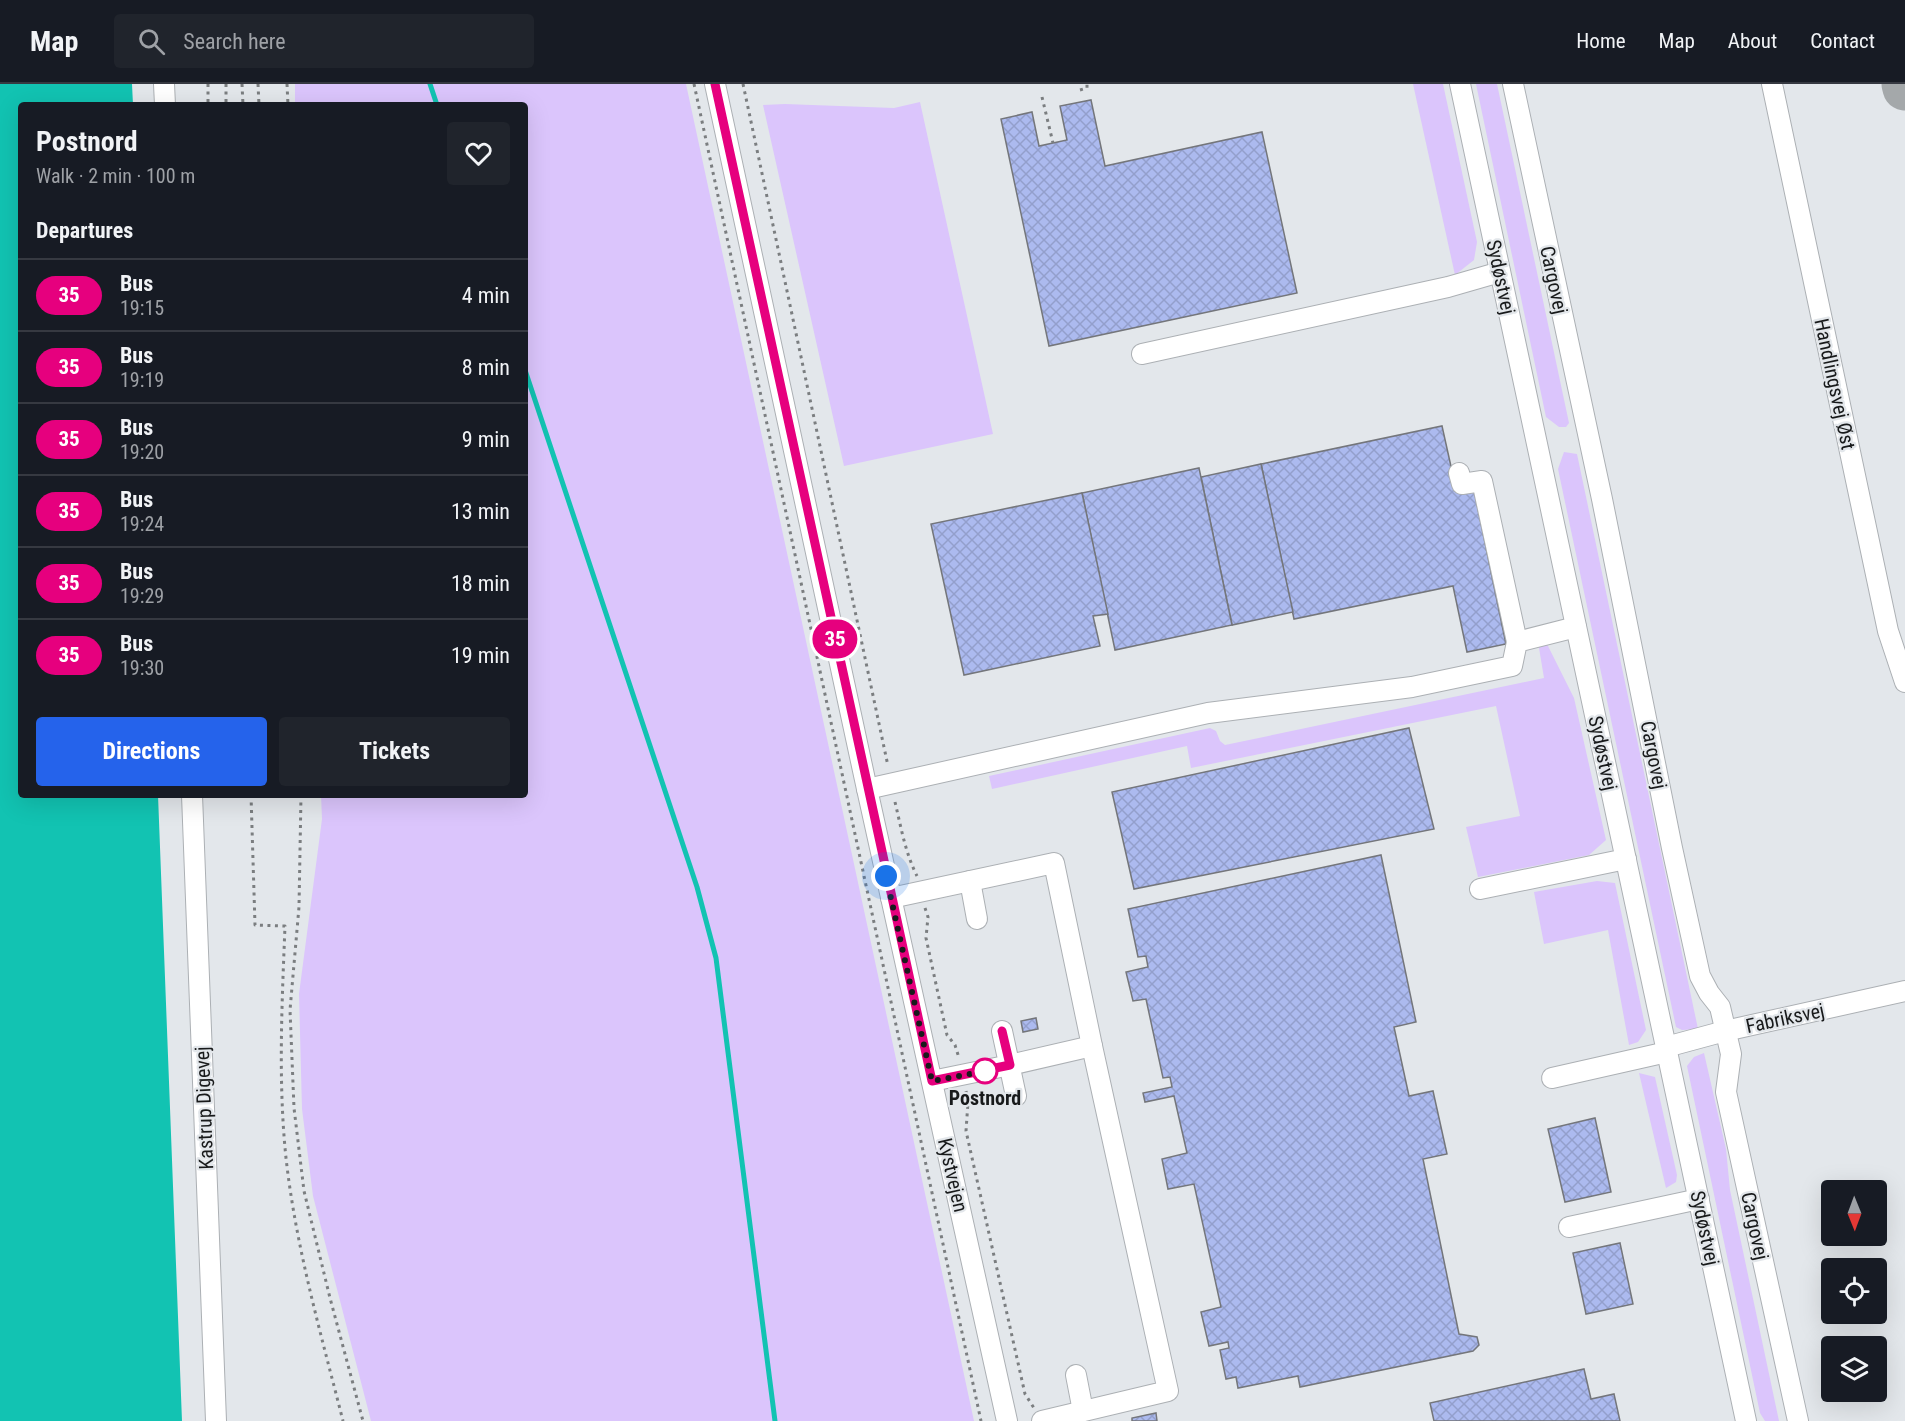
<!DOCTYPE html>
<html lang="en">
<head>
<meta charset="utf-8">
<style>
  body { margin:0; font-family:"Roboto Condensed",sans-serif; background:#20242c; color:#f1f3f6; height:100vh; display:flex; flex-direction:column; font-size:22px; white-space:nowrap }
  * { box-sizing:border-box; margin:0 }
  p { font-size:20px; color:#9ea1a6 }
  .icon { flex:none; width:33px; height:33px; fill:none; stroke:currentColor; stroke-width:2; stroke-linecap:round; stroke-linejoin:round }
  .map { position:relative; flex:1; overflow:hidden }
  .side { position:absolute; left:18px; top:18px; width:510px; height:696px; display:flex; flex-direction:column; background:#171b24; border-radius:6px; box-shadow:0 6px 24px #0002 }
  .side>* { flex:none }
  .badge { padding:0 12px; border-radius:20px; font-size:21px; line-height:39px }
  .needle { width:39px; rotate:179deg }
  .tools { position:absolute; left:1821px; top:1096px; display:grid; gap:12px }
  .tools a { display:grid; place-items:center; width:66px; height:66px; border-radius:6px; background:#171b24; box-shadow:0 6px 24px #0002; font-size:30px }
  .you { position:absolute; width:30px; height:30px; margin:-15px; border:4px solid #fff; border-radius:50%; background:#1a73e8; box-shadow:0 0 0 9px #1a73e833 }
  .map>.badge { position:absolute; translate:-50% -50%; box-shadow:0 0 0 3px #fff }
  h2 { padding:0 18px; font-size:22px; line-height:54px }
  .round { display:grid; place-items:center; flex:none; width:63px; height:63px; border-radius:6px; background:#20242c }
  .head { display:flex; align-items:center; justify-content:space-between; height:102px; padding:0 18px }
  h1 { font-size:28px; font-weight:700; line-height:45px }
  .cta { display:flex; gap:12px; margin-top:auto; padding:12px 18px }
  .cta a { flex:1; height:69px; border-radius:6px; background:#2563eb; color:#fff; font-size:24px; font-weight:700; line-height:69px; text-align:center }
  .cta a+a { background:#20242c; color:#f1f3f6 }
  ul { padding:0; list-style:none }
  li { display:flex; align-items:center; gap:18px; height:72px; padding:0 18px; border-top:2px solid #363941 }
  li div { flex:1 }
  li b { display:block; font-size:22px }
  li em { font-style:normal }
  li .badge { min-width:66px; font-weight:700; text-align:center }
  header { display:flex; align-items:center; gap:36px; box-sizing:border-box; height:84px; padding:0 30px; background:#171b24; border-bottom:2px solid #363941 }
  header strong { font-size:28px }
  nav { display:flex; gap:33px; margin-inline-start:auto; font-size:21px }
  .search { width:420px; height:54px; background:#20242c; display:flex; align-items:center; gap:15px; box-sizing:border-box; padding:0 21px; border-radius:6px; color:#9ea1a6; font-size:22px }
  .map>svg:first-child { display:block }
</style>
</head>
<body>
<header>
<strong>Map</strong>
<div class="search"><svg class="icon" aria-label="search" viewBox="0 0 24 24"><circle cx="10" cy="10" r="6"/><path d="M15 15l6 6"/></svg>Search here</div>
<nav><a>Home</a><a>Map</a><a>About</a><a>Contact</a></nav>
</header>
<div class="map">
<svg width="1905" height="1337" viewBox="0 0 1905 1337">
  <defs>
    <pattern id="building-cross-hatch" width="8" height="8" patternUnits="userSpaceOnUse" patternTransform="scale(1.5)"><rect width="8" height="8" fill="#acbaef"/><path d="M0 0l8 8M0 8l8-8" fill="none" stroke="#939fcc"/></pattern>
  </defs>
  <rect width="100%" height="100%" fill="#e3e7eb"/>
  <g fill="#dbc5fc">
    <polygon points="295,0 686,0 974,1337 371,1337 313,1112 302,1025 299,910 322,735 321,711 525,711 525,21 295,21"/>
    <polygon points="1413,0 1443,0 1477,158 1474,176 1455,191"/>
    <polygon points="1476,0 1497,0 1569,339 1566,343 1559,343 1546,333"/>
    <polygon points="920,18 993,350 844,382 763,21 785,20 894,24"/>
    <polygon points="1564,368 1577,370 1698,945 1682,946 1676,943 1558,385"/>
    <polygon points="1545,556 1574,614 1606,756 1589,771 1478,793 1466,743 1520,732 1496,622 1191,684 1187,662 992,705 989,692 1210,644 1216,647 1220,657 1225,661 1544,594 1538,558"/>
    <polygon points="1597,797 1615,799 1646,946 1638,958 1629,961 1608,846 1544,860 1534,808"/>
    <polygon points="1704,969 1726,1065 1730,1106 1779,1337 1765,1337 1760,1329 1687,982 1694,973"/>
    <polygon points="1639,989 1655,993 1677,1091 1676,1098 1666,1104"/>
  </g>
  <polygon fill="#12c3b2" points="0,0 132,0 133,21 21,21 21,711 158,711 182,1337 0,1337"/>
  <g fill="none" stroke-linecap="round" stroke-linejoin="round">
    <g stroke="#12c3b2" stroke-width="5">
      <polyline points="430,0 437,21"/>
      <polyline points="525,286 697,803 716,874 775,1337"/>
    </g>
    <polyline stroke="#a4a8aa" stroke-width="45" points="1904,0 1905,4"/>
  </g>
  <g fill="url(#building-cross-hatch)" stroke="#74767b" stroke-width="1.5">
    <polygon points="1091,16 1105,82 1262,48 1297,209 1049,262 1001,35 1032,28 1039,62 1067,56 1060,22"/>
    <polygon points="1442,342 1456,405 1473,401 1506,560 1467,568 1453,502 1294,535 1261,380"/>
    <polygon points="1261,380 1293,528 1232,541 1201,393"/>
    <polygon points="1199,384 1232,541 1115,566 1082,409"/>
    <polygon points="1082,409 1108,530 1093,532 1100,562 964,591 931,440"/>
    <polygon points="1409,644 1434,745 1134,805 1112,708"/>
    <polygon points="1381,771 1416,938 1394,943 1409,1012 1433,1007 1447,1070 1423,1075 1459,1250 1477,1253 1479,1261 1473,1267 1300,1303 1298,1292 1238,1304 1236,1293 1226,1295 1220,1266 1229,1264 1228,1258 1209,1262 1201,1228 1221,1223 1194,1100 1168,1105 1162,1075 1187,1069 1174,1012 1145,1018 1143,1009 1172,1003 1170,993 1163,994 1146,915 1133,917 1126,888 1148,883 1146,872 1138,873 1128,825"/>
    <polygon points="1036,934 1038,945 1023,948 1021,937"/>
    <polygon points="1595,1034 1611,1108 1565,1118 1548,1045"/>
    <polygon points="1620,1159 1633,1220 1586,1230 1573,1169"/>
    <polygon points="1584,1285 1591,1315 1614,1310 1620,1337 1434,1337 1430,1319"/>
    <polygon points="1156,1329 1157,1337 1132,1337 1132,1334"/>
  </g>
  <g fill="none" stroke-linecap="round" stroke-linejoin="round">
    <defs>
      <g id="minor">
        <polyline points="164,0 165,21"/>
        <polyline points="715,0 867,705 1007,1337"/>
        <polyline points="1460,0 1746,1337"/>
        <polyline points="1513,0 1602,415 1672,764 1700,892 1709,909 1720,923 1731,970 1726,1008 1798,1337"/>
        <polyline points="1772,0 1888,547 1905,598"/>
        <polyline points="1142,270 1448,203 1500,188"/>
        <polyline points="1459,389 1462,400 1482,397 1517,558"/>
        <polyline points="867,705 1208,629 1412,603 1512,582 1517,558 1576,543"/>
        <polyline points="192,711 216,1337"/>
        <polyline points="970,797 977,835"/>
        <polyline points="1480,805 1626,775"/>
        <polyline points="891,814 1054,779 1092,962 1168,1307 1042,1337"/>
        <polyline points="1002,947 1016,1012"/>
        <polyline points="1666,963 1725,947 1905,907"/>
        <polyline points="1552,994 1667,968"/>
        <polyline points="932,997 1010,981 1092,962"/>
        <polyline points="1569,1143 1699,1115"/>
        <polyline points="1076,1291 1083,1327"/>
      </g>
    </defs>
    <use href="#minor" stroke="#acb0b4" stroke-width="22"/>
    <g stroke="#7b7e80" stroke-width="3" stroke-dasharray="3 4.5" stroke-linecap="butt">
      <polyline points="208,0 208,21"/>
      <polyline points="226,0 226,21"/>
      <polyline points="242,0 243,21"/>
      <polyline points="258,0 259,21"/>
      <polyline points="287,0 288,21"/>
      <polyline points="694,0 981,1337"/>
      <polyline points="743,0 888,682"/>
      <polyline points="1080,6 1087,4 1087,0"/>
      <polyline points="1042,13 1053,59"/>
      <path d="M251 711 255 841 285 842C282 919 278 997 286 1074 296 1164 321 1250 343 1337"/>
      <polyline points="301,711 299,823 290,926 294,1024 304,1107 330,1214 363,1337"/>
      <path d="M895 718C901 743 905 768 917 792"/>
      <polyline points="925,824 928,833 926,854 947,951 955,961 959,974"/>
      <polyline points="966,1007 968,1018 966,1047 1025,1310 1034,1324"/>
    </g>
    <use href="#minor" stroke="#fff" stroke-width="20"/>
  </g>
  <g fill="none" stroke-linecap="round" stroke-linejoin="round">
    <defs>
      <polyline id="line" points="715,0 932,997 1010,981 1002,947"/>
    </defs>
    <use href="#line" stroke="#fff" stroke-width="14"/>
    <use href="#line" stroke="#e6007e" stroke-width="9"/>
    <polyline stroke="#181a1b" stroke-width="6" stroke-dasharray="0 10.8" points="886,792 932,997 985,987"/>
  </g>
  <circle fill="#fff" stroke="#e6007e" stroke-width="3" cx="985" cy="987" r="12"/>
  <g text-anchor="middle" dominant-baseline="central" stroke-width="4.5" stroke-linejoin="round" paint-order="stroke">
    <g font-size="20" fill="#181a1b" stroke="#e3e7eb">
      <text transform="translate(1501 193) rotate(78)">Sydøstvej</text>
      <text transform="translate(1554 196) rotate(78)">Cargovej</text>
      <text transform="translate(1835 300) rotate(78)">Handlingsvej Øst</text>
      <text transform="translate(1603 669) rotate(78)">Sydøstvej</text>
      <text transform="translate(1654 671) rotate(79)">Cargovej</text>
      <text transform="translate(1785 934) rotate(-12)">Fabriksvej</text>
      <text transform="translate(204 1024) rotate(-92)">Kastrup Digevej</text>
      <text transform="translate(953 1091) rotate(77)">Kystvejen</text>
      <text transform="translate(1755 1142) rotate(78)">Cargovej</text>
      <text transform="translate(1705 1144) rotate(78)">Sydøstvej</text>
    </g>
    <g font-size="20" font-weight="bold" fill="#181a1b" stroke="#e3e7eb">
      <text x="985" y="1014">Postnord</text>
    </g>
  </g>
</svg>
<div class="tools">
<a><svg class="needle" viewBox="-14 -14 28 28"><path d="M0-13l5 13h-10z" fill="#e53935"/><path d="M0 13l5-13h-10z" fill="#9ea1a6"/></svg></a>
<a><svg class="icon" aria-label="locate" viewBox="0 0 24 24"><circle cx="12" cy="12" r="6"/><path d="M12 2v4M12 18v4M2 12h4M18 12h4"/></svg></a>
<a><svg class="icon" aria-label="layers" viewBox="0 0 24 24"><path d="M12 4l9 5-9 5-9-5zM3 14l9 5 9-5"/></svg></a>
</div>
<div class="you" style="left:886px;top:792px"></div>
<b class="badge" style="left:835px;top:555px;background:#e6007e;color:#fff">35</b>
<section class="side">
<div class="head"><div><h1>Postnord</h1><p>Walk · 2 min · 100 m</p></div><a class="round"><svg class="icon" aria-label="heart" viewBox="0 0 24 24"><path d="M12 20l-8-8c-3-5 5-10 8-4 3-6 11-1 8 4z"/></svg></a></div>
<h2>Departures</h2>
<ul>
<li><span class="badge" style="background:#e6007e;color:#fff">35</span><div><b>Bus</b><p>19:15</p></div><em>4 min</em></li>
<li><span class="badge" style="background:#e6007e;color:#fff">35</span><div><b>Bus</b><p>19:19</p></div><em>8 min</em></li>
<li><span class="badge" style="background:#e6007e;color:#fff">35</span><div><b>Bus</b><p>19:20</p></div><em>9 min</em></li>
<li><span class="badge" style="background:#e6007e;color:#fff">35</span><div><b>Bus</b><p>19:24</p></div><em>13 min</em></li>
<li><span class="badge" style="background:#e6007e;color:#fff">35</span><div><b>Bus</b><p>19:29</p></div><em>18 min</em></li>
<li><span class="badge" style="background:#e6007e;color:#fff">35</span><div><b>Bus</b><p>19:30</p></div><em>19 min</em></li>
</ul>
<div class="cta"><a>Directions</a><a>Tickets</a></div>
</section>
</div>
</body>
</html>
